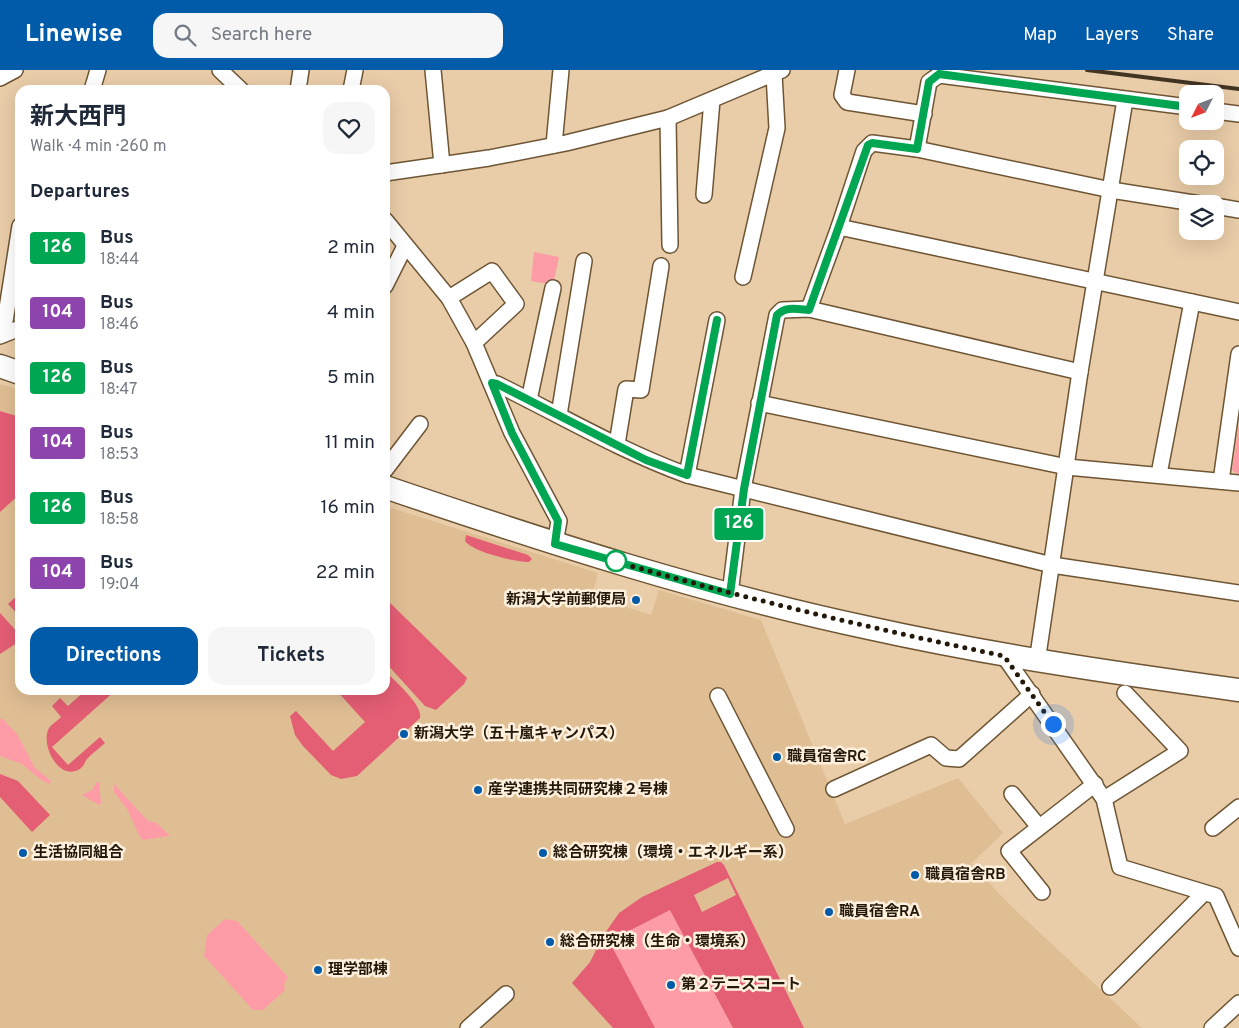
<!DOCTYPE html>
<html lang="en">
<head>
<meta charset="utf-8">
<style>
  body { margin:0; font-family:Overpass,"Noto Sans JP",sans-serif; background:#f6f6f7; color:#1f2937; height:100vh; display:flex; flex-direction:column; font-size:19px; white-space:nowrap }
  * { box-sizing:border-box; margin:0 }
  p { font-size:16px; color:#747a83 }
  .icon { flex:none; width:28px; height:28px; fill:none; stroke:currentColor; stroke-width:2; stroke-linecap:round; stroke-linejoin:round }
  .map { position:relative; flex:1; overflow:hidden }
  .side { position:absolute; left:15px; top:15px; width:375px; height:610px; display:flex; flex-direction:column; background:#fff; border-radius:15px; box-shadow:0 5px 20px #0002 }
  .side>* { flex:none }
  .badge { padding:0 10px; border-radius:4px; font-size:18px; line-height:32px }
  .needle { width:32px; rotate:228deg }
  .fabs { position:absolute; left:1179px; top:15px; display:grid; gap:10px }
  .fabs a { display:grid; place-items:center; width:45px; height:45px; border-radius:10px; background:#fff; box-shadow:0 5px 20px #0002; font-size:25px }
  .you { position:absolute; width:25px; height:25px; margin:-12px; border:4px solid #fff; border-radius:50%; background:#1a73e8; box-shadow:0 0 0 8px #1a73e833 }
  .map>.badge { position:absolute; translate:-50% -50%; box-shadow:0 0 0 2px #fff }
  h2 { padding:0 15px; font-size:19px; line-height:45px }
  .round { display:grid; place-items:center; flex:none; width:52px; height:52px; border-radius:15px; background:#f6f6f7 }
  .headline { display:flex; align-items:center; justify-content:space-between; height:85px; padding:0 15px }
  h1 { font-size:24px; font-weight:700; line-height:38px }
  .cta { display:flex; gap:10px; margin-top:auto; padding:10px 15px }
  .cta a { flex:1; height:58px; border-radius:15px; background:#015ba9; color:#fff; font-size:20px; font-weight:700; line-height:58px; text-align:center }
  .cta a+a { background:#f6f6f7; color:#1f2937 }
  ul { padding:0; list-style:none }
  li { display:flex; align-items:center; gap:15px; height:65px; padding:0 15px }
  li div { flex:1 }
  li b { display:block; font-size:19px }
  li em { font-style:normal }
  li .badge { min-width:55px; font-weight:700; text-align:center }
  header { display:flex; align-items:center; gap:30px; box-sizing:border-box; height:70px; padding:0 25px; background:#015ba9; color:#fff }
  header strong { font-size:24px }
  nav { display:flex; gap:28px; margin-inline-start:auto; font-size:18px }
  .search { width:350px; height:45px; background:#f6f6f7; display:flex; align-items:center; gap:12px; box-sizing:border-box; padding:0 18px; border-radius:15px; color:#747a83; font-size:19px }
  .map>svg:first-child { display:block }
</style>
</head>
<body>
<header>
<strong>Linewise</strong>
<div class="search"><svg class="icon" aria-label="search" viewBox="0 0 24 24"><circle cx="10" cy="10" r="6"/><path d="M15 15l6 6"/></svg>Search here</div>
<nav><a>Map</a><a>Layers</a><a>Share</a></nav>
</header>
<div class="map">
<svg width="1239" height="958" viewBox="0 0 1239 958">
  <rect width="100%" height="100%" fill="#e9cca8"/>
  <polygon fill="#e0be94" points="0,314 20,320 20,620 385,620 385,436 598,503 592,526 651,545 659,520 761,550 845,754 958,708 1003,763 971,794 1011,836 1142,958 0,958"/>
  <g fill="#fd9ca7">
    <polygon points="534,182 559,187 553,215 531,211"/>
    <polygon points="1239,354 1239,405 1232,400"/>
    <polygon points="2,648 17,664 35,698 51,711 49,714 40,709 22,694 0,686 0,650"/>
    <polygon points="97,712 99,712 101,734 99,735 82,725 92,720"/>
    <polygon points="114,714 148,751 157,753 170,766 143,770 140,767 127,739 114,722"/>
    <polygon points="670,839 733,958 655,958 609,871"/>
    <polygon points="225,849 237,851 288,907 284,914 285,920 263,940 253,940 204,886 207,865"/>
  </g>
  <g fill="#e45e74" fill-rule="evenodd">
    <polygon points="0,341 20,347 20,424 0,442"/>
    <path d="M466 465 528 485 532 489 529 492C515 492 473 482 465 471Z"/>
    <polygon points="20,523 20,547 8,534"/>
    <polygon points="385,528 467,608 464,614 436,640 425,636 385,592"/>
    <polygon points="0,543 20,565 20,571 0,584"/>
    <path d="M385 601C394 610 423 635 420 648L357 706 341 709 331 705 303 676 295 665 290 646 296 641 333 681 365 652 336 620H385Z"/>
    <path d="M86 620H116L52 677 68 695 100 667 105 673C100 678 92 683 87 689 84 693 84 697 78 700 58 710 40 674 49 658 52 654 58 650 61 647L52 636 60 628 68 636Z"/>
    <polygon points="0,704 18,711 50,745 32,762 0,727"/>
    <path d="M717 792H721L724 795 804 958H733L670 840 609 871 655 958H613L572 913 590 892 603 866 619 843 642 827ZM728 808 736 825 702 842 694 825Z"/>
  </g>
  <g fill="none" stroke-linecap="round" stroke-linejoin="round">
    <defs>
      <g id="street">
        <polyline points="220,0 241,20"/>
        <polyline points="433,0 442,95"/>
        <polyline points="847,0 842,25 847,32 924,44"/>
        <polyline points="0,8 15,0"/>
        <polyline points="92,20 98,0"/>
        <polyline points="298,20 301,0"/>
        <polyline points="351,20 355,0"/>
        <polyline points="1215,41 1239,44"/>
        <polyline points="668,48 670,175"/>
        <polyline points="554,75 561,0"/>
        <polyline points="917,79 1111,120 1200,134"/>
        <polyline points="385,103 489,88 566,73 668,48 782,0"/>
        <polyline points="704,125 712,30"/>
        <polyline points="1215,136 1239,140"/>
        <polyline points="385,150 449,228 474,273 512,363 559,451 555,473"/>
        <polyline points="839,157 1239,242"/>
        <polyline points="743,207 777,58 774,4"/>
        <polyline points="385,216 405,176"/>
        <polyline points="449,228 492,201 516,234 474,273"/>
        <polyline points="809,239 839,157 864,81 872,73 917,79 929,12 939,5 1188,37"/>
        <polyline points="3,264 20,156"/>
        <polyline points="0,266 20,258"/>
        <path d="M492 313 497 314C560 345 621 381 687 405L1052 495 1239 523"/>
        <polyline points="529,330 553,218"/>
        <polyline points="759,333 1067,397 1239,413"/>
        <polyline points="559,345 584,191"/>
        <polyline points="617,374 626,319 641,320 661,196"/>
        <polyline points="385,400 420,354"/>
        <polyline points="1159,404 1192,232"/>
        <polyline points="687,405 717,250"/>
        <polyline points="1221,411 1239,284"/>
        <polyline points="730,524 743,419 777,245 782,240 809,239 1080,302"/>
        <polyline points="1004,586 1104,729 1120,797 1216,826 1239,878"/>
        <polyline points="1037,592 1080,302 1125,30"/>
        <polyline points="718,626 786,759"/>
        <polyline points="834,719 931,675 946,688 959,689 1032,624"/>
        <polyline points="1012,724 1039,757"/>
        <polyline points="1104,729 1180,681 1125,623"/>
        <polyline points="1213,758 1239,737"/>
        <polyline points="1042,822 1009,781 1095,714"/>
        <polyline points="1110,917 1204,823"/>
        <polyline points="468,958 506,924"/>
        <polyline points="1212,958 1239,933"/>
      </g>
      <g id="secondary">
        <polyline points="0,296 20,303"/>
        <path d="M385 417C544 471 704 523 869 558 991 585 1114 603 1239 620"/>
      </g>
    </defs>
    <use href="#street" stroke="#6e5534" stroke-width="18"/>
    <use href="#secondary" stroke="#6e5534" stroke-width="25"/>
    <use href="#street" stroke="#fff" stroke-width="15"/>
    <use href="#secondary" stroke="#fff" stroke-width="22"/>
    <polyline stroke="#423423" stroke-width="4" points="1087,0 1239,19"/>
  </g>
  <g fill="none" stroke-linecap="round" stroke-linejoin="round">
    <defs>
      <path id="line" d="M717 250 687 405 646 390 497 314 492 313 512 363 558 451 555 474 730 524 744 419 777 245C786 236 797 239 809 240L868 75 872 73 917 79 929 12 939 4 1188 37"/>
    </defs>
    <use href="#line" stroke="#fff" stroke-width="11"/>
    <use href="#line" stroke="#00a651" stroke-width="8"/>
    <path stroke="#23180a" stroke-width="5" stroke-dasharray="0 9" d="M616 491 607 489C738 527 870 558 1004 586L1053 654"/>
  </g>
  <circle fill="#fff" stroke="#00a651" stroke-width="2.5" cx="616" cy="491" r="10"/>
  <g fill="#015ba9" stroke="#fff0dd" stroke-width="2">
    <circle cx="636" cy="530" r="5"/>
    <circle cx="404" cy="664" r="5"/>
    <circle cx="777" cy="687" r="5"/>
    <circle cx="478" cy="720" r="5"/>
    <circle cx="23" cy="783" r="5"/>
    <circle cx="543" cy="783" r="5"/>
    <circle cx="915" cy="805" r="5"/>
    <circle cx="829" cy="842" r="5"/>
    <circle cx="550" cy="872" r="5"/>
    <circle cx="318" cy="900" r="5"/>
    <circle cx="671" cy="915" r="5"/>
  </g>
  <g text-anchor="middle" dominant-baseline="central" stroke-width="5" stroke-linejoin="round" paint-order="stroke">
    <g font-size="15" font-weight="bold" fill="#23180a" stroke="#fff0dd" text-anchor="start">
      <text x="626" y="530" text-anchor="end">新潟大学前郵便局</text>
      <text x="414" y="664">新潟大学（五十嵐キャンパス）</text>
      <text x="787" y="687">職員宿舎RC</text>
      <text x="488" y="720">産学連携共同研究棟２号棟</text>
      <text x="33" y="783">生活協同組合</text>
      <text x="553" y="783">総合研究棟（環境・エネルギー系）</text>
      <text x="925" y="805">職員宿舎RB</text>
      <text x="839" y="842">職員宿舎RA</text>
      <text x="560" y="872">総合研究棟（生命・環境系）</text>
      <text x="328" y="900">理学部棟</text>
      <text x="681" y="915">第２テニスコート</text>
    </g>
  </g>
</svg>
<div class="fabs">
<a><svg class="needle" viewBox="-14 -14 28 28"><path d="M0-13l5 13h-10z" fill="#e53935"/><path d="M0 13l5-13h-10z" fill="#747a83"/></svg></a>
<a><svg class="icon" aria-label="locate" viewBox="0 0 24 24"><circle cx="12" cy="12" r="6"/><path d="M12 2v4M12 18v4M2 12h4M18 12h4"/></svg></a>
<a><svg class="icon" aria-label="layers" viewBox="0 0 24 24"><path d="M12 4l9 5-9 5-9-5zM3 14l9 5 9-5"/></svg></a>
</div>
<div class="you" style="left:1053px;top:654px"></div>
<b class="badge" style="left:739px;top:454px;background:#00a651;color:#fff">126</b>
<section class="side">
<div class="headline"><div><h1>新大西門</h1><p>Walk · 4 min · 260 m</p></div><a class="round"><svg class="icon" aria-label="heart" viewBox="0 0 24 24"><path d="M12 20l-8-8c-3-5 5-10 8-4 3-6 11-1 8 4z"/></svg></a></div>
<h2>Departures</h2>
<ul>
<li><span class="badge" style="background:#00a651;color:#fff">126</span><div><b>Bus</b><p>18:44</p></div><em>2 min</em></li>
<li><span class="badge" style="background:#8e44ad;color:#fff">104</span><div><b>Bus</b><p>18:46</p></div><em>4 min</em></li>
<li><span class="badge" style="background:#00a651;color:#fff">126</span><div><b>Bus</b><p>18:47</p></div><em>5 min</em></li>
<li><span class="badge" style="background:#8e44ad;color:#fff">104</span><div><b>Bus</b><p>18:53</p></div><em>11 min</em></li>
<li><span class="badge" style="background:#00a651;color:#fff">126</span><div><b>Bus</b><p>18:58</p></div><em>16 min</em></li>
<li><span class="badge" style="background:#8e44ad;color:#fff">104</span><div><b>Bus</b><p>19:04</p></div><em>22 min</em></li>
</ul>
<div class="cta"><a>Directions</a><a>Tickets</a></div>
</section>
</div>
</body>
</html>
